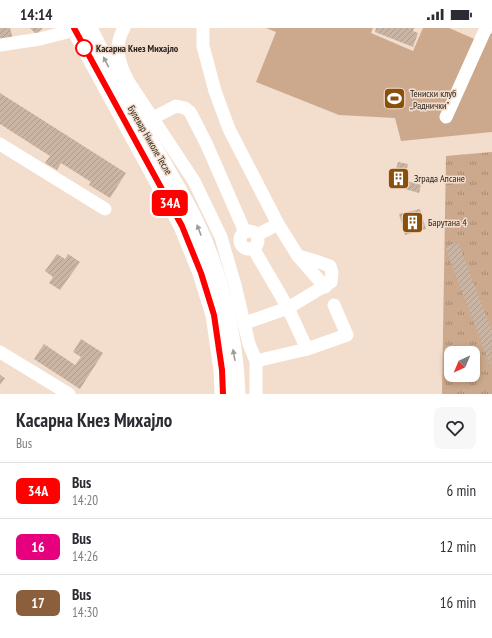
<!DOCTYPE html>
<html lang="en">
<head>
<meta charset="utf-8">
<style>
  body { margin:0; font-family:"PT Sans Narrow",sans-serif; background:#f7f7f7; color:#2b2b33; height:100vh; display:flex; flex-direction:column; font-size:15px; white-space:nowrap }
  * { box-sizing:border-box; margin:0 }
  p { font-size:13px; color:#7c7c81 }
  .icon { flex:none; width:22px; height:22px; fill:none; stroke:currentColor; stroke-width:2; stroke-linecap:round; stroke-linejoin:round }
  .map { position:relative; height:366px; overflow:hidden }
  .side { display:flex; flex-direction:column; background:#fff; flex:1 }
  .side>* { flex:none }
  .badge { padding:0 8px; border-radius:6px; font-size:14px; line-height:26px }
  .needle { width:26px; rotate:224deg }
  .fabs { position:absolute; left:444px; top:318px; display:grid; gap:8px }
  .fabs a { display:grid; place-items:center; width:36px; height:36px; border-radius:8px; background:#fff; box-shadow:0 2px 6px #0003; font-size:20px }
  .map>.badge { position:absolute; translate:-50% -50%; box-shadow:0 0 0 2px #fff }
  .round { display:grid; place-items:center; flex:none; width:42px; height:42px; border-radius:8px; background:#f7f7f7 }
  .overview { display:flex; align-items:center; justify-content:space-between; height:68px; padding:0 16px }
  h1 { font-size:19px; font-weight:700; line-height:30px }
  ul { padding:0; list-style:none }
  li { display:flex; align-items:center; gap:12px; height:56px; padding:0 16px; border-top:1px solid #e1e1e2 }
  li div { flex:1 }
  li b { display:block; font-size:15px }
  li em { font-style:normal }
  li .badge { min-width:44px; font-weight:700; text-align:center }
  .status { display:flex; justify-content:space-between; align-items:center; height:28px; padding:0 20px; background:#fff; direction:ltr }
  .status svg { height:11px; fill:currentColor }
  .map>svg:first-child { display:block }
</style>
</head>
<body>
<div class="status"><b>14:14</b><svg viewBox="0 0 49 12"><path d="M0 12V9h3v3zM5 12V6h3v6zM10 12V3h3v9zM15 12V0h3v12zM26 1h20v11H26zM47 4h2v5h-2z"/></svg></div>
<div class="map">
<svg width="492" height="366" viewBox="0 0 492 366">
  <defs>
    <pattern id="park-tufts" width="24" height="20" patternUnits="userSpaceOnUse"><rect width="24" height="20" fill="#cca98c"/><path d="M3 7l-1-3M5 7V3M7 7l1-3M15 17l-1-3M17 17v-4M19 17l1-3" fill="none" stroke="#a68972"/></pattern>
    <pattern id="building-hatch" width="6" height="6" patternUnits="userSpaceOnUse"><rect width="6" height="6" fill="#cab5a4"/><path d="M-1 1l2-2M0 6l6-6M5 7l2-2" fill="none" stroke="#ae9b8d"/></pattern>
  </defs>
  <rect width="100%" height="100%" fill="#f3ddcc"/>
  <polygon fill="#cca98c" points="266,0 373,0 371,5 413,23 423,0 449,0 479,13 489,5 492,6 492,104 401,113 395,90 339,87 256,54 276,4"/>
  <path fill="url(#park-tufts)" fill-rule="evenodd" d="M492 124V366H442L446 128ZM451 325H473V347H451Z"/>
  <g fill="url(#building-hatch)">
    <polygon points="0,0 10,0 13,11 0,15"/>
    <polygon points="30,0 43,0 36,6"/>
    <polygon points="376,0 414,0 413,3 418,5 413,19 375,4"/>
    <polygon points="0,65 126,145 110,170 89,157 91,154 61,135 57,142 45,135 50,128 0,96"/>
    <polygon points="398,134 408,136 404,152 421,157 419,165 391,157"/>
    <polygon points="420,181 426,201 405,207 399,186"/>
    <polygon points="458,214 492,303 491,340 445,219"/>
    <polygon points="57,226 65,231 68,226 80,234 60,262 49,255 53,249 45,243"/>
    <polygon points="81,311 103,325 80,361 34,331 44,316 75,337 81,329 73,324"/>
    <polygon points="0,347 5,350 0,357"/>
  </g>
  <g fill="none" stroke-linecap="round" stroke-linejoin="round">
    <g stroke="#fff" stroke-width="13">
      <path d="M124 0C113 19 119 35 128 53L194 153 221 209 235 257 249 316 256 333V366"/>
      <polyline points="203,0 203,18 215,63 229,101 278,196 298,228 325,259"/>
      <polyline points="0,17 40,11 75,2"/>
      <polyline points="446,89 486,0"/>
      <polyline points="153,90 176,78 185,80 190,84 206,115 245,204"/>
      <polyline points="0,116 105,181"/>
      <circle cx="249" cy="212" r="9"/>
      <polyline points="257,207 278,196"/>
      <polyline points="253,220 288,280 307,321"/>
      <polyline points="245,295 288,280 331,254 332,245 330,238 316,233 298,228"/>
      <polyline points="0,324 69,366"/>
      <polyline points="256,333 307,321 347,307 334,277"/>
    </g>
    <g stroke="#fff" stroke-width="17">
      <polyline points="74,0 182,198 201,245 214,287 222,342 223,366"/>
      <path d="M89 0C111 46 137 91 163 135 173 154 185 172 194 191 220 244 235 307 237 366"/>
    </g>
  </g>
  <defs><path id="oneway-solid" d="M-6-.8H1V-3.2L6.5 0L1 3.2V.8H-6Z"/></defs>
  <g fill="#a09c99">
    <use href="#oneway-solid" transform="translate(106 34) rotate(-117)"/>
    <use href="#oneway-solid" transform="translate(199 202) rotate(-111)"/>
    <use href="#oneway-solid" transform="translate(234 327) rotate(-100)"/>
  </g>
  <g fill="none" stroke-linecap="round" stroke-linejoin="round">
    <defs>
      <polyline id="line" points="74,0 182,198 201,245 214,287 222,342 223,366"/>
    </defs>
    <use href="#line" stroke="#fff" stroke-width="9"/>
    <use href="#line" stroke="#f00" stroke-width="6"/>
  </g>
  <defs>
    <symbol id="stadium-square" viewBox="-11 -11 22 22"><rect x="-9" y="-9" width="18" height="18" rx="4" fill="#8a4f0b" stroke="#f3ddcc"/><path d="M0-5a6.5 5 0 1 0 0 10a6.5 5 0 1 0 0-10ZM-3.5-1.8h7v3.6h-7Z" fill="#fff"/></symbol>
    <symbol id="building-square" viewBox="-11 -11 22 22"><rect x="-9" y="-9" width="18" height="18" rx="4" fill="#8a4f0b" stroke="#f3ddcc"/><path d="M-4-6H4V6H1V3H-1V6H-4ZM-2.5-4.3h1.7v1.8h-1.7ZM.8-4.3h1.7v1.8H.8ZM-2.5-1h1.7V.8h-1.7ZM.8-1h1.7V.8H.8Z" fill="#fff"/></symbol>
  </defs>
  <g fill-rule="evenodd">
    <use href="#stadium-square" x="382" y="58" width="25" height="25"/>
    <use href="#building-square" x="386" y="138" width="25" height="25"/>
    <use href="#building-square" x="400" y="182" width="25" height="25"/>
  </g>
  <circle fill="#fff" stroke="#f00" stroke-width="2" cx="84" cy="20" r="8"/>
  <g text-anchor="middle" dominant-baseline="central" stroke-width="3" stroke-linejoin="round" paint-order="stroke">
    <g font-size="10" font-weight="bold" fill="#2b231d" stroke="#f3ddcc" text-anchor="start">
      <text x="96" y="20">Касарна Кнез Михајло</text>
    </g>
    <g font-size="10" fill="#2b231d" stroke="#f3ddcc" text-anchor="start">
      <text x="410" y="65">Тениски клуб<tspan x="410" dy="12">„Раднички”</tspan></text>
      <text x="414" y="150">Зграда Апсане</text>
      <text x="428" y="194">Барутана 4</text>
    </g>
    <g font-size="10" fill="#2b231d" stroke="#f3ddcc">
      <text transform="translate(150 112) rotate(60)">Булевар Николе Тесле</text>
    </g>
  </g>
</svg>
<div class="fabs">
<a><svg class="needle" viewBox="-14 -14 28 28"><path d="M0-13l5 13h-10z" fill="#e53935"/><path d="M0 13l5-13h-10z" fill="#7c7c81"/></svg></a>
</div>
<b class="badge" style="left:170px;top:175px;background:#f00;color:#fff">34А</b>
</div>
<section class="side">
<div class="overview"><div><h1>Касарна Кнез Михајло</h1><p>Bus</p></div><a class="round"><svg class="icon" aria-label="heart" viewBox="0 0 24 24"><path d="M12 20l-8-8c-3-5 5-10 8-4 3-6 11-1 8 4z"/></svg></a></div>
<ul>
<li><span class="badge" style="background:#f00;color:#fff">34А</span><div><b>Bus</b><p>14:20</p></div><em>6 min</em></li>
<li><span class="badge" style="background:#e6007e;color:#fff">16</span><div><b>Bus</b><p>14:26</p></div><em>12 min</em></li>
<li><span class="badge" style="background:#8b5e3c;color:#fff">17</span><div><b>Bus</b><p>14:30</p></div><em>16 min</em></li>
</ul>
</section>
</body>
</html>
